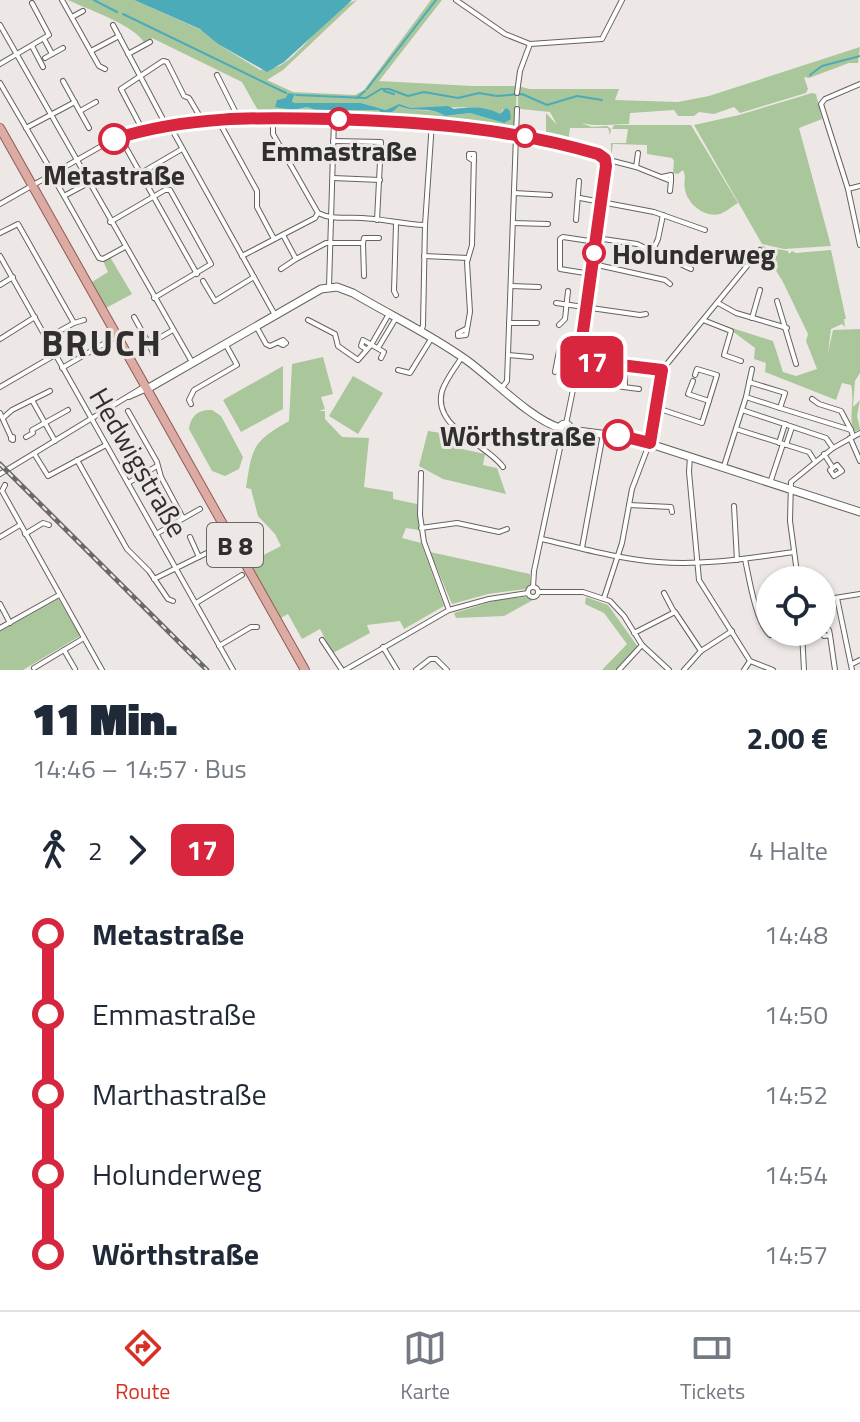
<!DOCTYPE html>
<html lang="de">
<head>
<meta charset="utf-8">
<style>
  body { margin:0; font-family:"Titillium Web",sans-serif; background:#f2f2f3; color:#1f2937; height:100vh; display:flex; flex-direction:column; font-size:30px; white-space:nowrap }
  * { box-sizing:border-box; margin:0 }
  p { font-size:26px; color:#747a83 }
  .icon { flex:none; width:44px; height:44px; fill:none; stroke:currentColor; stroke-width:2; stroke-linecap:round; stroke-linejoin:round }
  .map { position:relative; height:670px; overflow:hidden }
  .details { display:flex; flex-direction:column; background:#fff; flex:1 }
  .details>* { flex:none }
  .badge { padding:0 16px; border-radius:12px; font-size:28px; line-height:52px }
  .buttons { position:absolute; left:756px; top:566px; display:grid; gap:16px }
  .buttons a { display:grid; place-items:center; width:80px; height:80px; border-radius:50%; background:#fff; box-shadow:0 2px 6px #0004; font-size:40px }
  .map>.badge { position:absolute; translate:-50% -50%; box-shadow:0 0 0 4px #fff }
  .legs { display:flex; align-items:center; gap:12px; height:88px; padding:0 32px; font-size:26px }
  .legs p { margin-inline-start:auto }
  .summary { display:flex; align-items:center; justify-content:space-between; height:136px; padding:0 32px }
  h1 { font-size:44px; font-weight:800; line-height:60px }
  ul { padding:0 32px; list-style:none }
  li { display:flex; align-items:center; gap:28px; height:80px; font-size:30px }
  li i { display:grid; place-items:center; width:12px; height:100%; margin:0 10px; background:currentColor }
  li i::after { content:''; width:20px; height:20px; margin:-10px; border:6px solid; border-radius:50%; background:#fff }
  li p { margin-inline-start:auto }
  li:first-child i { background:linear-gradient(#0000 50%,currentColor 0) }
  li:last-child i { background:linear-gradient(currentColor 50%,#0000 0) }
  .tab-bar { display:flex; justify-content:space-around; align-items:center; height:112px; border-top:2px solid #e0e1e3; background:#fff; font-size:22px; color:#747a83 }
  .tab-bar a { display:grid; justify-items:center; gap:4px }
  .tab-bar .selected { color:#d93025 }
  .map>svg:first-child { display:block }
</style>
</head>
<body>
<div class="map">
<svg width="860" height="670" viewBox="0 0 860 670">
  <rect width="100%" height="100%" fill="#ede8e6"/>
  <g fill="#aac69b" fill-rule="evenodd">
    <path d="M68 0H134L208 33 218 44 260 70C266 69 274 68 279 66 303 54 332 5 357 0L283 70 267 80 293 92 355 95 364 90 431 0H442L379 81 473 86H517L515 129 453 119 306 115 307 111 305 115 260 114 242 82 152 38 145 44C135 25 91 11 68 0ZM288 93 295 95 292 101 294 103H361L386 110C390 109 393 106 398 105 402 104 406 107 411 108 441 111 471 101 500 115L503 109 504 123 470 113 445 116C430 106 415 114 399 106L381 113 378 110H350L341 113 321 112 307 107 293 110 275 106 287 98Z"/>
    <path d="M860 47 858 63H849L809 78 804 77 808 89 806 93 740 113 734 107 714 114 699 112 694 116H678L674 110 630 113 629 124C612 124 599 127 581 123L592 127 607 126 611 129 610 135 608 128H570L568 143 546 138V113L557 125 550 112 521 109 518 106V86L529 89H619L615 100 678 102 709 96Z"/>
    <polygon points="812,93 816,94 822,119 799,128 831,246 784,249 762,244 694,125 739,115"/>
    <path d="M614 125H691L738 203C732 206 726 212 720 214 705 218 687 204 685 189 683 180 687 179 683 170L678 174 673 173 674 161 672 158 647 154V145L613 144 611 157V143H626L628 129H612Z"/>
    <path d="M761 246 788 251 789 254 792 251 796 253 831 250 846 319H844L845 327 842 324 831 329 828 353 833 330 860 329V373L855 381 853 407 860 400 857 416 860 429 854 432C848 416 855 402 851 385L842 383 836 400 765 372 766 363 754 359 755 348 731 330 707 320 773 341 783 372 796 376 817 369 806 341 808 334 783 282Z"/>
    <polygon points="110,257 132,294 106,308 92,282 108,272 103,261"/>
    <path d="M323 357 333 394 321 397 325 409 319 411H325V419L342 437 369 438 364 487 393 492V499L417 504 419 530 406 528 402 538 421 543 444 606 404 629 400 621 367 625 370 633 333 653 320 629 302 639 288 614 279 619 250 562 281 546 275 534 258 516 251 489 246 488C252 448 252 442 289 421L292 364Z"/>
    <polygon points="283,366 283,409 241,432 223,400"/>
    <polygon points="353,376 383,393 358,434 329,416"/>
    <path d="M212 410 221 416 243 457 239 469 225 476 212 471 189 429C190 416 199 409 212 410Z"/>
    <polygon points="428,431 455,435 464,440 462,449 485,454 483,465 497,468 506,494 443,479 419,466"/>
    <polygon points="430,552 530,574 530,584 526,589 488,594 452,604"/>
    <polygon points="526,597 533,600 504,616 456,618 454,613 501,599"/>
    <polygon points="586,597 608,605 638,647 616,670 602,670 627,644 604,613 585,604"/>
    <polygon points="58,598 80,636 23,670 0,670 0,630"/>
  </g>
  <g fill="#4cabb9">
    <polygon points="134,0 352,0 284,62 267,72 218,44 200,29"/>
    <path d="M288 93 295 94 292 101 294 103H361L386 110 399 104 411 108 448 106 454 109C471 107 484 106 500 114L506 108 510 111 511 119 504 123 470 113 445 116C428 105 418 114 399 106L392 112 383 114 378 110H350L341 113 321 112 307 107 293 110 275 107 277 100 286 98Z"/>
  </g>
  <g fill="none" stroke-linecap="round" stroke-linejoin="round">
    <g stroke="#4cabb9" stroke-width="2">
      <polyline points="94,0 117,12"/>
      <polyline points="123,14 286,93"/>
      <polyline points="810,75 822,66 860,56"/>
      <polyline points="367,89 436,0"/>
      <polyline points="384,91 394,94"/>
      <polyline points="296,95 366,98 381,89 389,89 408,96 424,92 458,98 479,93 497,96 522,94 547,105 577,96 602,100"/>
      <polyline points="357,98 365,91"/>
    </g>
    <defs>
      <g id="street">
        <polyline points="62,0 99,66 105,69"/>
        <polyline points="456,0 505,34 530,44 602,39 622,0"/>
        <polyline points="72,17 83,11"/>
        <polyline points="0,25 192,362"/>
        <polyline points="113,25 166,125"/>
        <polyline points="44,39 52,54"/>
        <polyline points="32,46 43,67"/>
        <polyline points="91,51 119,36"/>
        <polyline points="128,54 150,42"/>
        <polyline points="45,58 63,48"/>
        <polyline points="0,64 49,35 32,3"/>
        <polyline points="217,75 238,117"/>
        <polyline points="63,81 89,128"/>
        <polyline points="0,83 49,167"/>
        <polyline points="860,84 825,99 821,104 848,189 860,245"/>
        <polyline points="517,93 520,71 530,44"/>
        <polyline points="80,111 96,102"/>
        <path d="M273 117V134L318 213C332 220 346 217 362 218 383 219 403 224 425 225"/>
        <polyline points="217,118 257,191 257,207 274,239"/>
        <polyline points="140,125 121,89 163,61 167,62 184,96 189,98 202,120"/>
        <polyline points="170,126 275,315"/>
        <polyline points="26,128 75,102"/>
        <polyline points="120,137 197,274"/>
        <polyline points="333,141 381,142 377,220"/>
        <polyline points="636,167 638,153"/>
        <polyline points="141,173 182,149"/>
        <polyline points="662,177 671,175 671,181"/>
        <polyline points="333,178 380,180"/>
        <polyline points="90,182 64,196 99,258 103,259 125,247"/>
        <polyline points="57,184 64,196"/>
        <polyline points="848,189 860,186"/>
        <polyline points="514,193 550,195"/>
        <polyline points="580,198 654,212 705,230"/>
        <polyline points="0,204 112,140 145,131 217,118 273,117 452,124 516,134 593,153 605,159 636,167 671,181 670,191"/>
        <polyline points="576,220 579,181"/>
        <polyline points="110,222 165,190 170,190 211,264 154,298"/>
        <polyline points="513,223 548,224"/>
        <polyline points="396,224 394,291 396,295"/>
        <polyline points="0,233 18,224 74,323 47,338"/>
        <polyline points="283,235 296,259 326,243 363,243 364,276"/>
        <polyline points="596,238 637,244 691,269"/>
        <polyline points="363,243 364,238 379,238"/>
        <polyline points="653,250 658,239 663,215"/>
        <polyline points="0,256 233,670"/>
        <polyline points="242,256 315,218 318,213"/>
        <polyline points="424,256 468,258"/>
        <polyline points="593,264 665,280 670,284"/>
        <polyline points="281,269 296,259"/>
        <polyline points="591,274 560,269 560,239 563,237 596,242"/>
        <polyline points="203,281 215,301 254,277"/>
        <polyline points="0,285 13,277"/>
        <polyline points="511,286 539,287"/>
        <polyline points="329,287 334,119"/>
        <polyline points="777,301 796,364"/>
        <polyline points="556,303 640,315 646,314"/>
        <polyline points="718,303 736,313 787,328"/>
        <polyline points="134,317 149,344"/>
        <polyline points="752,318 760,290"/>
        <polyline points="308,320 335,334 338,346 358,360 371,345 389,314"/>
        <polyline points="703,320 731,331 724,355 741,361"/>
        <polyline points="74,323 84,320"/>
        <polyline points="509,323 537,323"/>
        <polyline points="559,325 565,319 568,291"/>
        <polyline points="256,326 266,344 270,346 283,340 286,343 283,345 279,343"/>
        <polyline points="466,329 458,333 458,336 466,335 470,312 467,262 472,245 474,154 469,154 469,158 474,161"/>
        <polyline points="421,330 423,326 425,225 432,122"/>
        <polyline points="0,339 35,317"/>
        <polyline points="378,348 396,318"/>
        <polyline points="366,349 361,346 363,340 384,352 381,358"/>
        <polyline points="154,355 149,344 173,330"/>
        <polyline points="508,355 531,357"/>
        <path d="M462 357C455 368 446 379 442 391 432 428 486 443 503 467"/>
        <polyline points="579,360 662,370"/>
        <polyline points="624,366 625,385"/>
        <polyline points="556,367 577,370"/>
        <polyline points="62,368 112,339"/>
        <polyline points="398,370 410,373 431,339"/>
        <polyline points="555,372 559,351"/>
        <polyline points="693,381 688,394 709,401"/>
        <polyline points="608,385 639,389"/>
        <polyline points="0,387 55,355"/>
        <polyline points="501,389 507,381 517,109"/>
        <polyline points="129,397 147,389"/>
        <polyline points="746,397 780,408 785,393 749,382"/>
        <polyline points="812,399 819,404 841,411 851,430"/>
        <polyline points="32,400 55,441"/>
        <polyline points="191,404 189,400 194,390 237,365 226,345"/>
        <polyline points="657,408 702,423 717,375 697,369 695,375"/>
        <polyline points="780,408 851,430 853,436"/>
        <polyline points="742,410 826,438 833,448"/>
        <polyline points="128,411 157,462 161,477 183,518"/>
        <polyline points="0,413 11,437"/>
        <polyline points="3,418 12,410 50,391"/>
        <polyline points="566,424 579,360 606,169 605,159"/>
        <polyline points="736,429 809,452 814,460"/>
        <polygon points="11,437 13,437 13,440 11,439"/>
        <polyline points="26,437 33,433 32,430 68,410"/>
        <polyline points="850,438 860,461"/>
        <polyline points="779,443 785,424"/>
        <polyline points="786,445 792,427"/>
        <polyline points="824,454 833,468 830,470 834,476 842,471 837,465 833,468"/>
        <polyline points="35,455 48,476 106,445"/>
        <polyline points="690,456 689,472 699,580 750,661 773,670"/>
        <polyline points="77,460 127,549 149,571 168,599 173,601"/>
        <polyline points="724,466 746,397 752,369"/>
        <polyline points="421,473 420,515 424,542 449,610"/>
        <polyline points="0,474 145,386"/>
        <polyline points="128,483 157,466"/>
        <polyline points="770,483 783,444"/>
        <polyline points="5,485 2,491 102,670"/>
        <polyline points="629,505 671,507 672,512"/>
        <polyline points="734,506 737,560"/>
        <polyline points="421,528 457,523 499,532 507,529"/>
        <polyline points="25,534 43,523 49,525"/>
        <polyline points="156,534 200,509"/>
        <polyline points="0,537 20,525"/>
        <polyline points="190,537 199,557"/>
        <path d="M542 539C580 548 619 559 658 562 703 566 749 558 794 552"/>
        <polyline points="582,548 603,434"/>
        <path d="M745 559C749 578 756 623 770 635"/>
        <polyline points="154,579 215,549"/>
        <polyline points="798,580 790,521 791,482 833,448 860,433"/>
        <circle cx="533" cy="592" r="5"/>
        <polyline points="533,587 534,571 563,434"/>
        <polyline points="538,592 583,592 610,601 624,616 642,645 669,670"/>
        <polyline points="664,593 674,612"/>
        <polyline points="604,598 622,543 632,489 651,439 662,370 760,250"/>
        <polyline points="837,598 852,670"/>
        <polyline points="822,600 860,594"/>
        <polyline points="196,603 242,575"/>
        <polyline points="0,604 10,623"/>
        <polyline points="0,628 59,595"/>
        <polyline points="802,632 804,670"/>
        <polyline points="634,633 675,612 701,651"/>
        <polyline points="830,635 829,630 823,630 824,636 830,635 835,670"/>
        <polyline points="322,640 342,670"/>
        <polyline points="219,646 251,627 257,627"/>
        <polyline points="383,647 397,670"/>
        <polyline points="64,650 75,669"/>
        <polyline points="852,664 860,660"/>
        <polyline points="34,668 84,638"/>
        <polyline points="345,670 449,610 489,599 528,593"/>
        <polyline points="416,670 430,659 436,659 447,670"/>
        <polyline points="619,670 642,645"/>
        <polyline points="684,670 701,651 732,631"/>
        <polyline points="744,670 750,661"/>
      </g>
      <g id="secondary">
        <path d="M147 389 321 289 337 287 353 293C390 315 430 334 465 359 491 377 530 419 560 428"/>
        <circle cx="565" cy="429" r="5"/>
        <polyline points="570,430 632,438 860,512"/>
      </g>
      <polyline id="primary" points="0,128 305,670"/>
    </defs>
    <use href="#street" stroke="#676260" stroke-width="6"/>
    <use href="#secondary" stroke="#676260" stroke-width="9"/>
    <use href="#primary" stroke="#905b53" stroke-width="10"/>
    <use href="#street" stroke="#fff" stroke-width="4"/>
    <use href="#secondary" stroke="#fff" stroke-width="7"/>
    <use href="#primary" stroke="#dbaba4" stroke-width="8"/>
    <defs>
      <polyline id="rail" points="0,464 207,670"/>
    </defs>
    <use href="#rail" stroke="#6b6967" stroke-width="5"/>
    <use href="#rail" stroke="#ede8e6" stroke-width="2" stroke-dasharray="6" stroke-linecap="butt"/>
  </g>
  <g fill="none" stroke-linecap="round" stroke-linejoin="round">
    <defs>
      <path id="line-1" d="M114 139C187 116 258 117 332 119 425 122 509 128 598 154L605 159 606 166 579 360 662 370 650 443 618 435"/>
    </defs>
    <use href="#line-1" stroke="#fff" stroke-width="18"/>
    <use href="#line-1" stroke="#d7263d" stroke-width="12"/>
  </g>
  <g fill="#fff" stroke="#d7263d" stroke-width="4">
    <circle cx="339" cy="119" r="10"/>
    <circle cx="525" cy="136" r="10"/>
    <circle cx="114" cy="139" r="14"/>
    <circle cx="594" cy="253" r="10"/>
    <circle cx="618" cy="435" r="14"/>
  </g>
  <g text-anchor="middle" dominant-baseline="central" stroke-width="6" stroke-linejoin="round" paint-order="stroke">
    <rect fill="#ede8e6" stroke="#696665" stroke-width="2" x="207" y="523" width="56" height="44" rx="6"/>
    <g font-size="26" font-weight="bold" fill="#312f2e">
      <text x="235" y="545">B 8</text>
    </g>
    <g font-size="28" font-weight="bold" fill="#312f2e" stroke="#ede8e6">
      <text x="339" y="150">Emmastraße</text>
      <text x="114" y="174">Metastraße</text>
      <text x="612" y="253" text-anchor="start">Holunderweg</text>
      <text x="596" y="435" text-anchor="end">Wörthstraße</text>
    </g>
    <g font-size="28" fill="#312f2e" stroke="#ede8e6">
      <text transform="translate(139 462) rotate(60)">Hedwigstraße</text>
    </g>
    <g font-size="36" font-weight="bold" letter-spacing="2" fill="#312f2e" stroke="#ede8e6">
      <text x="102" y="342">BRUCH</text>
    </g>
  </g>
</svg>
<div class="buttons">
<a><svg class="icon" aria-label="locate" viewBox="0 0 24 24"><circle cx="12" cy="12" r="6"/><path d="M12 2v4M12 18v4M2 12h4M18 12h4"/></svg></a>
</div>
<b class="badge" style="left:592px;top:362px;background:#d7263d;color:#fff">17</b>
</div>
<section class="details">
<div class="summary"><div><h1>11 Min.</h1><p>14:46 – 14:57 · Bus</p></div><b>2.00 €</b></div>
<div class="legs"><svg class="icon" aria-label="walk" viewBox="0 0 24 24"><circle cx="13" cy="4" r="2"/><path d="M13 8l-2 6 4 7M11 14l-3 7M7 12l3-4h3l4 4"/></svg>2<svg class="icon" aria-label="forward" viewBox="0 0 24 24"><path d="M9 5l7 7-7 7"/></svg><b class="badge" style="background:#d7263d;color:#fff">17</b><p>4 Halte</p></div>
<ul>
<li><i style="color:#d7263d"></i><b>Metastraße</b><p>14:48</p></li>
<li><i style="color:#d7263d"></i><span>Emmastraße</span><p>14:50</p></li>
<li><i style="color:#d7263d"></i><span>Marthastraße</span><p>14:52</p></li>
<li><i style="color:#d7263d"></i><span>Holunderweg</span><p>14:54</p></li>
<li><i style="color:#d7263d"></i><b>Wörthstraße</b><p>14:57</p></li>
</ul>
</section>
<nav class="tab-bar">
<a class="selected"><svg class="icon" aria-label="directions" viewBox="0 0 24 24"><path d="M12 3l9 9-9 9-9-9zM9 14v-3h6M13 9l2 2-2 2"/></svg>Route</a>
<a><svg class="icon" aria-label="map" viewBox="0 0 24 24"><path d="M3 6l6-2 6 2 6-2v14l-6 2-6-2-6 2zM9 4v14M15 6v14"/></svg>Karte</a>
<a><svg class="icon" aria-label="tickets" viewBox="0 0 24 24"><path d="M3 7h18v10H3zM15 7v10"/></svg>Tickets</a>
</nav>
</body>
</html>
